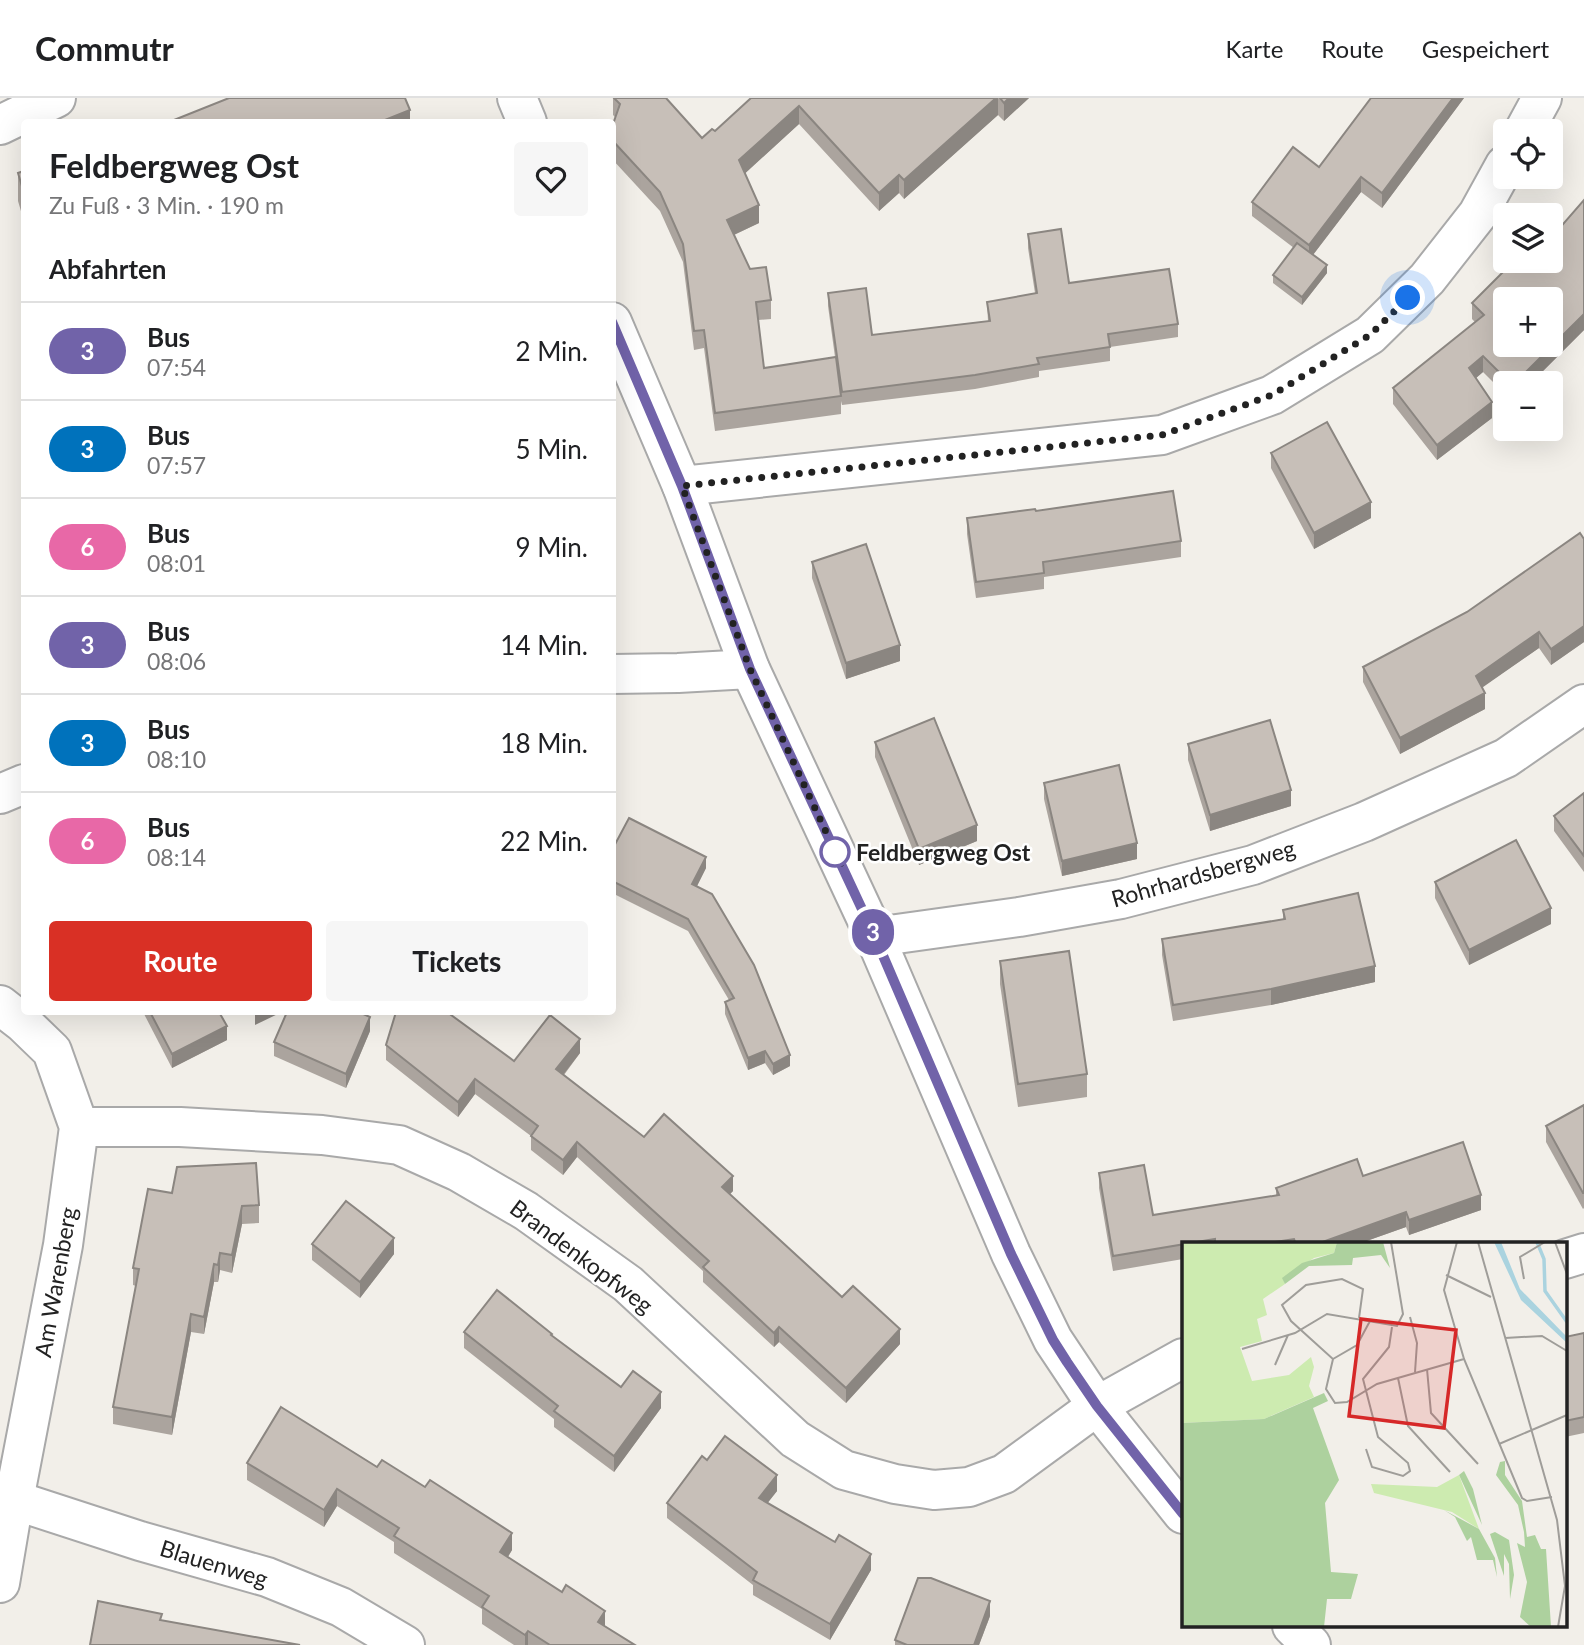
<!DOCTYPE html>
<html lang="de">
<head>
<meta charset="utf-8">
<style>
  body { margin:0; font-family:Lato,sans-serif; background:#f6f6f6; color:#202124; height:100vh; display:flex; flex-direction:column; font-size:26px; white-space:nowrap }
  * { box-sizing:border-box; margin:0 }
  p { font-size:23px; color:#757577 }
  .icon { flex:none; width:38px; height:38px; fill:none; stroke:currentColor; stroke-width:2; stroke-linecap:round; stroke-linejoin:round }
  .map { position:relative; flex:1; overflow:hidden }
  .panel { position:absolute; left:21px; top:21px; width:595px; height:896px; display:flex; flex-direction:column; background:#fff; border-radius:7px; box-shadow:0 7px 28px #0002 }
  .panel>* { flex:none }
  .badge { padding:0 14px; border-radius:23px; font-size:24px; line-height:46px }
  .fabs { position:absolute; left:1493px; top:21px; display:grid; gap:14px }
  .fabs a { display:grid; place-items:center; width:70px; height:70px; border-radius:7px; background:#fff; box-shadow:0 7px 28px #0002; font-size:35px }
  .you { position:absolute; width:35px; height:35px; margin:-18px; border:5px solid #fff; border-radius:50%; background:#1a73e8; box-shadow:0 0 0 10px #1a73e833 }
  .map>.badge { position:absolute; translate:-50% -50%; box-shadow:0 0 0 4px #fff }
  h2 { padding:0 28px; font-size:26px; line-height:63px }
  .round { display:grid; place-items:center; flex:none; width:74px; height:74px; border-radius:7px; background:#f6f6f6 }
  .head { display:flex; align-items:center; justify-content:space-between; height:119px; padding:0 28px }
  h1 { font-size:33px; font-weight:700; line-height:52px }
  .button { display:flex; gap:14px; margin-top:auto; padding:14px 28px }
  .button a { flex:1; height:80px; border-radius:7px; background:#d93025; color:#fff; font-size:28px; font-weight:700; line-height:80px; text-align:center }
  .button a+a { background:#f6f6f6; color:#202124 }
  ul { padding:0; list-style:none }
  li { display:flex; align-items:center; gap:21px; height:98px; padding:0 28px; border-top:2px solid #e0e0e0 }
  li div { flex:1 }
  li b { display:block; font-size:26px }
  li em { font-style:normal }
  li .badge { min-width:77px; font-weight:700; text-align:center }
  header { display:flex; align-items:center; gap:42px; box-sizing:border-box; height:98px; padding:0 35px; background:#fff; border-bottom:2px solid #e0e0e0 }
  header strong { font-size:33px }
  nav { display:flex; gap:38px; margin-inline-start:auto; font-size:24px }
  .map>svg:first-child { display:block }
</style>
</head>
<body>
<header>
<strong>Commutr</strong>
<nav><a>Karte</a><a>Route</a><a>Gespeichert</a></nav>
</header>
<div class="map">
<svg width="1584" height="1547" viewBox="0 0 1584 1547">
  <rect width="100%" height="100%" fill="#f2efe9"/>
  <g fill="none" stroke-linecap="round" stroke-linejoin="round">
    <defs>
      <g id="minor">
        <polyline points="517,0 527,24"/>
        <polyline points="0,27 56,0"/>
        <polyline points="1524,33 1542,0"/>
        <polyline points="612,224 682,388 750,571 875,839 1011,1156 1053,1242 1097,1308 1183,1416"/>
        <polyline points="682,388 1162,337 1272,297 1370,237 1427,181 1478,116 1505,67"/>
        <polyline points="612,576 678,575 750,571"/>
        <polyline points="0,696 24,686"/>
        <polyline points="875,839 1019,819 1121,801 1253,767 1364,724 1506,660 1584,606"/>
        <polyline points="0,907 23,925 52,953 79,1029 63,1147 14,1402 0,1485"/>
        <polyline points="79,1029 180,1029 322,1037 399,1047 459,1074 526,1113 628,1186 795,1341 844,1372 895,1386 934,1392 969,1389 1004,1376 1097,1308 1183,1260"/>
        <polyline points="1565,1161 1584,1155"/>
        <polyline points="14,1402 140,1443 267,1479 341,1509 405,1547"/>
        <polyline points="1292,1528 1311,1547"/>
      </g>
    </defs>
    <use href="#minor" stroke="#a9a9a9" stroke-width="42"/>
    <use href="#minor" stroke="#fff" stroke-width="38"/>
  </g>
  <g fill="#aba49e">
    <polygon points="613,0 666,0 702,40 715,33 751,0 1029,0 1004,23 998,17 904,101 899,95 879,113 799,26 745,75 759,125 734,137 750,171 771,202 771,221 758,222 764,270 835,259 828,208 828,195 872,237 988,223 987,204 1035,195 1028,150 1028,136 1069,185 1178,226 1178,239 1110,249 1110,263 1039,273 1039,279 975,291 842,307 841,303 841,316 715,333 704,250 694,252 683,164 660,113 612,61 612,29 616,20 613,17"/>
    <polygon points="1371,0 1464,0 1382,110 1361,94 1313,157 1327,175 1302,207 1273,185 1273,177 1294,150 1252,118 1252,104 1319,69"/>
    <polygon points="24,73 24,145 23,142 23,120 18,103 18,75"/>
    <polygon points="1550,163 1584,232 1531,285 1505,285 1505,296 1483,274 1476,280 1492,320 1437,362 1393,306 1393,290 1475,224 1472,221 1472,205"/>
    <polygon points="1271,355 1371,420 1314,451 1271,370"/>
    <polygon points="1036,413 1181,443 1181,459 1044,479 1044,491 976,500 967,436 967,420"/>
    <polygon points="1584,441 1584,544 1551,567 1539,550 1482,589 1485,611 1400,656 1363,584 1363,569 1467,514"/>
    <polygon points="812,464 900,563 846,581 812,480"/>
    <polygon points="875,644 977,743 919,767 875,659"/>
    <polygon points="1188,646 1291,708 1210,733 1188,662"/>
    <polygon points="1044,685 1137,761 1062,778 1044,701"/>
    <polygon points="1584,695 1584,774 1554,733 1554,718"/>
    <polygon points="612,752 706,770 697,788 790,968 773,977 765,965 748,972 725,916 725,904 729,902 688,833 612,795"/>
    <polygon points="1435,784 1551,826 1469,867 1435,800"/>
    <polygon points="1283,812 1375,884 1271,907 1173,923 1162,857 1162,841 1283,821"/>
    <polygon points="1000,863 1087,976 1087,999 1018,1009 1000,886"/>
    <polygon points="143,914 219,914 227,942 172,970"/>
    <polygon points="370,933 346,990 274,958 274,944"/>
    <polygon points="386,947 514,963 580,955 564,977 644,1039 733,1093 730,1096 842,1199 900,1246 846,1305 779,1244 774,1249 703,1184 703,1173 577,1059 563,1077 531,1052 531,1038 475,996 458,1019 386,962"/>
    <polygon points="1584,1007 1584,1110 1583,1111 1546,1044 1546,1028"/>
    <polygon points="1099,1075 1153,1117 1276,1098 1276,1090 1363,1078 1481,1112 1409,1137 1406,1129 1358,1146 1183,1146 1183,1161 1113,1173 1099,1090"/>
    <polygon points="172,1095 259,1107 259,1125 242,1126 232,1175 220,1172 218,1184 214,1184 204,1236 191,1234 172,1337 113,1326 113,1309 136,1188 133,1187 133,1170"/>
    <polygon points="312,1146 394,1156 360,1200 312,1162"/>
    <polygon points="464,1234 552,1238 621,1289 661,1310 614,1374 554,1329 554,1321 464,1250"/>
    <polygon points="1584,1235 1584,1335 1565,1339 1565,1239"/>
    <polygon points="281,1309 512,1452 508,1459 605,1528 635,1547 514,1547 482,1526 482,1511 394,1455 394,1444 337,1408 324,1429 247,1382 247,1365"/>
    <polygon points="707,1362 777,1393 767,1405 871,1472 830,1542 753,1497 753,1487 667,1420 667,1405"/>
    <polygon points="990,1518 979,1547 895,1547 895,1542"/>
  </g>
  <g fill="#8b8681">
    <polygon points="996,0 998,0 998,17 904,101 904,82"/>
    <polygon points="1009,0 1029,0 1004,23 1004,5"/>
    <polygon points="1453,0 1464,0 1382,110 1382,95"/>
    <polygon points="799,8 799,26 739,81 739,62"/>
    <polygon points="410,12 410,24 380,24"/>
    <polygon points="899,77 899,95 879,113 879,95"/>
    <polygon points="1361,79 1361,94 1309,162 1309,147"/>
    <polygon points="759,107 759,125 727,140 727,122"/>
    <polygon points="1327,167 1327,175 1302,207 1302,199"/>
    <polygon points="1584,216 1584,232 1531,285 1515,285"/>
    <polygon points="1483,258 1483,274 1469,286 1469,270"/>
    <polygon points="1492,304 1492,320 1437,362 1437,347"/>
    <polygon points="1371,404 1371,420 1314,451 1314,435"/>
    <polygon points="1584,528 1584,544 1551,567 1551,551"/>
    <polygon points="1539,534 1539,550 1476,594 1476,578"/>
    <polygon points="900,547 900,563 846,581 846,565"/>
    <polygon points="1485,595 1485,611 1400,656 1400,640"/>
    <polygon points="1291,692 1291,708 1210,733 1210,717"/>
    <polygon points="977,727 977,743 919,767 919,751"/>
    <polygon points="1137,745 1137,761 1062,778 1062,763"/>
    <polygon points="706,759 706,770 692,798 692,786"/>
    <polygon points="1551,810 1551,826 1469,867 1469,852"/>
    <polygon points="1375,868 1375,884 1271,907 1271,891"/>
    <polygon points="255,914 282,914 255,927"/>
    <polygon points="370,919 370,933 346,990 346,976"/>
    <polygon points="227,928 227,942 172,970 172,956"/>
    <polygon points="580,941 580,955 556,986 556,971"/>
    <polygon points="765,953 765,965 748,972 748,960"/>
    <polygon points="790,957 790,968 773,977 773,966"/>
    <polygon points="475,981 475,996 458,1019 458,1004"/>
    <polygon points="577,1044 577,1059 563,1077 563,1062"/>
    <polygon points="733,1078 733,1093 722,1104 722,1089"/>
    <polygon points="1481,1097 1481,1112 1409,1137 1409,1122"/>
    <polygon points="242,1108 242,1126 232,1175 232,1157"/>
    <polygon points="1406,1114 1406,1129 1358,1146 1317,1146"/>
    <polygon points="394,1140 394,1156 360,1200 360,1184"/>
    <polygon points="220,1155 220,1172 218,1184 218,1167"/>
    <polygon points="214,1166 214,1184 204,1236 204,1219"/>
    <polygon points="191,1216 191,1234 172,1337 172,1319"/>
    <polygon points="779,1229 779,1244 774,1249 774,1235"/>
    <polygon points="900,1231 900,1246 846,1305 846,1290"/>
    <polygon points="661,1294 661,1310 614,1374 614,1358"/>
    <polygon points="777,1377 777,1393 759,1416 759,1400"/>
    <polygon points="337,1391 337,1408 324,1429 324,1412"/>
    <polygon points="512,1435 512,1452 500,1471 500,1454"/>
    <polygon points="871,1456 871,1472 830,1542 830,1526"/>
    <polygon points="990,1503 990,1518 979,1547 974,1547"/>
    <polygon points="605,1513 605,1530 598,1524"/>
    <polygon points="528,1533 528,1547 525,1547 525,1537"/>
  </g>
  <g fill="#c7bfb8" stroke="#8b8681" stroke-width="2" fill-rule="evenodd">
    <polygon points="229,0 405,0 410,12 380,24 169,24"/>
    <polygon points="614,0 666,0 702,40 712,31 715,33 751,0 996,0 904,82 899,77 879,95 799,8 739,62 759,107 727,122 750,171 766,169 771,202 756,204 764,270 836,259 841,298 715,315 704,232 694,233 683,146 660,94 612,42 612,29 620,6"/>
    <polygon points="1000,0 1009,0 1004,5"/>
    <polygon points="1371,0 1453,0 1382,95 1361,79 1309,147 1252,104 1293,49 1319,69"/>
    <polygon points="24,73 24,95 18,75"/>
    <path d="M1584 102V216L1515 285H1510L1483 258 1469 270 1492 304 1437 347 1393 290 1484 217 1472 205 1514 163H1550V141ZM1505 201H1550V247H1505Z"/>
    <polygon points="1061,131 1069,185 1169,171 1178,226 1108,236 1110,249 1037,260 1039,266 975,277 842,294 828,195 866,190 872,237 990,223 987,204 1037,195 1028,136"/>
    <polygon points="1297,145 1327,167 1302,199 1273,177"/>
    <polygon points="1327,324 1371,404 1314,435 1271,355"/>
    <polygon points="1173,393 1181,443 1043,464 1044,475 976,484 967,420 1035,411 1036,413"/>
    <polygon points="1580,435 1584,441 1584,528 1551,551 1539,534 1476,578 1485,595 1400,640 1363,569 1467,514"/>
    <polygon points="866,446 900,547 846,565 812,464"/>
    <polygon points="934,620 977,727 919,751 875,644"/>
    <polygon points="1270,622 1291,692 1210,717 1188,646"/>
    <polygon points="1119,667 1137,745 1062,763 1044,685"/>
    <polygon points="1584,695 1584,758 1554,718"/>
    <polygon points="629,720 706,759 692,786 712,796 754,867 790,957 773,966 765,953 748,960 725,904 734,900 688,821 612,783 612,752"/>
    <polygon points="1516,742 1551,810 1469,852 1435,784"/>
    <polygon points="1358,795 1375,868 1271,891 1173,907 1162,841 1285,821 1283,812"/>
    <polygon points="1069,853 1087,976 1018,986 1000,863"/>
    <polygon points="150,914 219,914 227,928 172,956"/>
    <polygon points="287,914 359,914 370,919 346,976 274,944"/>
    <polygon points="396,914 447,914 514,963 550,917 580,941 556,971 644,1039 664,1016 733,1078 722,1089 842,1199 853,1188 900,1231 846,1290 779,1229 774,1235 703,1169 709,1163 577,1044 563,1062 531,1038 538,1028 475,981 458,1004 386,947"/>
    <polygon points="1584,1007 1584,1095 1583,1095 1546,1028"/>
    <polygon points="1463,1044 1481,1097 1409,1122 1406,1114 1317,1146 1296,1146 1294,1141 1263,1146 1215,1146 1215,1141 1113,1158 1099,1075 1144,1067 1153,1117 1279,1097 1276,1090 1357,1061 1363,1078"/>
    <polygon points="256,1065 259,1107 242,1108 232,1157 220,1155 218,1167 214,1166 204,1219 191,1216 172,1319 113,1309 139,1171 133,1170 148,1091 172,1095 177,1069"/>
    <polygon points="346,1103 394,1140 360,1184 312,1146"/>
    <polygon points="497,1192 552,1236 551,1237 621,1289 633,1273 661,1294 614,1358 554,1313 558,1308 464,1234"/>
    <polygon points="1584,1235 1584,1319 1565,1323 1565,1239"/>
    <polygon points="281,1309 377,1369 382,1362 425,1389 430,1382 512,1435 500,1454 562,1494 566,1487 605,1513 598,1524 635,1547 550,1547 528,1533 525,1537 482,1509 489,1498 394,1438 399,1430 337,1391 324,1412 247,1365"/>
    <polygon points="725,1338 777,1377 759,1400 835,1444 839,1437 871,1456 830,1526 753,1482 757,1474 667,1405 702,1358 707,1362"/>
    <polygon points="918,1480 931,1480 990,1503 974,1547 907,1547 895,1542"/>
    <polygon points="98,1503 162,1516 160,1522 300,1547 90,1547"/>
  </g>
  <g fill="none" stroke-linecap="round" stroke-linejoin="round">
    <defs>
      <polyline id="line" points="612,224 682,388 750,571 875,839 1011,1156 1053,1242 1067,1264 1097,1308 1183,1416"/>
    </defs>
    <use href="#line" stroke="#fff" stroke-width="16"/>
    <use href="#line" stroke="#7163a9" stroke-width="10"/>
    <polyline stroke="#222" stroke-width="7" stroke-dasharray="0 12.6" points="835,754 841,766 750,571 682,388 1162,337 1272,297 1370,237 1408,200"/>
  </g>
  <circle fill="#fff" stroke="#7163a9" stroke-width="3.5" cx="835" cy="754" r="14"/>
  <g text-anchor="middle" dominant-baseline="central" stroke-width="5" stroke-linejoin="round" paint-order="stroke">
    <g font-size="23" font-weight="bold" fill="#222" stroke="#fff" text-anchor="start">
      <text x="856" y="754">Feldbergweg Ost</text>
    </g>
    <g font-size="23" fill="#222" stroke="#fff">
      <text transform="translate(1203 775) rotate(-16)">Rohrhardsbergweg</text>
      <text transform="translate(582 1158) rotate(37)">Brandenkopfweg</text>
      <text transform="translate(55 1184) rotate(-80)">Am Warenberg</text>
      <text transform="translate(214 1465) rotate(17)">Blauenweg</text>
    </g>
  </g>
  <g transform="translate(1182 1144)">
    <rect width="385" height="385" fill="#f2efe9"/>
    <path d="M0 0H155L152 11 132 16 101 36 103 42 81 57 85 73 75 77 80 99 58 105 70 139 107 133 129 115 132 125 127 144 132 155 82 177 0 181ZM277 233 297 287 270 270 192 251 189 242 255 245Z" fill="#cdebb0"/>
    <path d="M155 0H201L208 26 199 13 171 16 170 23 127 24 103 42 100 36 120 21 152 11ZM142 151 146 159 131 166 157 238 143 261 149 330 176 332 169 357H145L142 385H0V181L82 177ZM323 219V233L340 259 345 295 353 293 359 307H364L369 385H349L338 375 345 340 335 301 343 305 342 290 336 263 314 233 318 220ZM282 229 291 247 300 283 277 233ZM262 268 297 287 313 316 315 335 311 318H295L289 295 285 299 273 275ZM313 290 327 298 332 333 328 357 327 322 322 312V334L308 292Z" fill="#add19e"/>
    <path d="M312 0H319L338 47 385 95V101L339 58Z" fill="#aad3df"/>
    <path fill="none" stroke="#aad3df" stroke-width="3.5" d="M355 0 362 17 363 49 385 80"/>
    <path fill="none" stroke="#9f9d99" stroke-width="2" d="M275 0 262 48 282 117 340 256 345 259 370 255M296 0 375 278 383 344 376 385M373 0 385 32M264 33 309 55M342 37 338 15 363 0M228 75 235 101 233 130M177 76 181 47 160 37 124 43 100 63 109 79 151 117 144 147 153 161 165 160 195 142 282 117M323 96 360 94 385 109M60 107 113 91 145 72 215 84 221 72 209 0M151 117 175 103 188 79M93 123 106 93M245 127 249 171 296 222M216 136 226 184 268 230M317 202 385 173M184 207 190 225 221 234 228 229 226 221 196 195 181 137 207 105 210 85"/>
    <path fill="#d62828" fill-opacity="0.15" stroke="#d62828" stroke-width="3.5" d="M179 77 274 88 262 186 167 174Z"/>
    <rect width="385" height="385" fill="none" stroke="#222" stroke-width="3.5"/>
  </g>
</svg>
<div class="fabs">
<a><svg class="icon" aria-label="locate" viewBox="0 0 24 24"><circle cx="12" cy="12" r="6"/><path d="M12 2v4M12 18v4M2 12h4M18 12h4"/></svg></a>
<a><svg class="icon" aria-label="layers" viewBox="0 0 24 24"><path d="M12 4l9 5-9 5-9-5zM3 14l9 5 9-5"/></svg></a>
<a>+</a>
<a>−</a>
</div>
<div class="you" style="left:1408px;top:200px"></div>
<b class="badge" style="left:873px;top:834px;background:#7163a9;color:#fff">3</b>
<section class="panel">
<div class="head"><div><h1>Feldbergweg Ost</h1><p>Zu Fuß · 3 Min. · 190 m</p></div><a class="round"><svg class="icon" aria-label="heart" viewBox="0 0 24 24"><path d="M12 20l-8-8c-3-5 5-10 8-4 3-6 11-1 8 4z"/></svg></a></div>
<h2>Abfahrten</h2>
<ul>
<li><span class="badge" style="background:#7163a9;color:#fff">3</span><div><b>Bus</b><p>07:54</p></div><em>2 Min.</em></li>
<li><span class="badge" style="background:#0072bc;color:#fff">3</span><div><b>Bus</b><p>07:57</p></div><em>5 Min.</em></li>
<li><span class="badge" style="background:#e868a7;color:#fff">6</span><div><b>Bus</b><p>08:01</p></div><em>9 Min.</em></li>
<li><span class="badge" style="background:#7163a9;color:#fff">3</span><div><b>Bus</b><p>08:06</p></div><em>14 Min.</em></li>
<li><span class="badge" style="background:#0072bc;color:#fff">3</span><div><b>Bus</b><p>08:10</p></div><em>18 Min.</em></li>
<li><span class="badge" style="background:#e868a7;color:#fff">6</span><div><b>Bus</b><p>08:14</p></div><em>22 Min.</em></li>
</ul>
<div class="button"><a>Route</a><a>Tickets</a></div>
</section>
</div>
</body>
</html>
